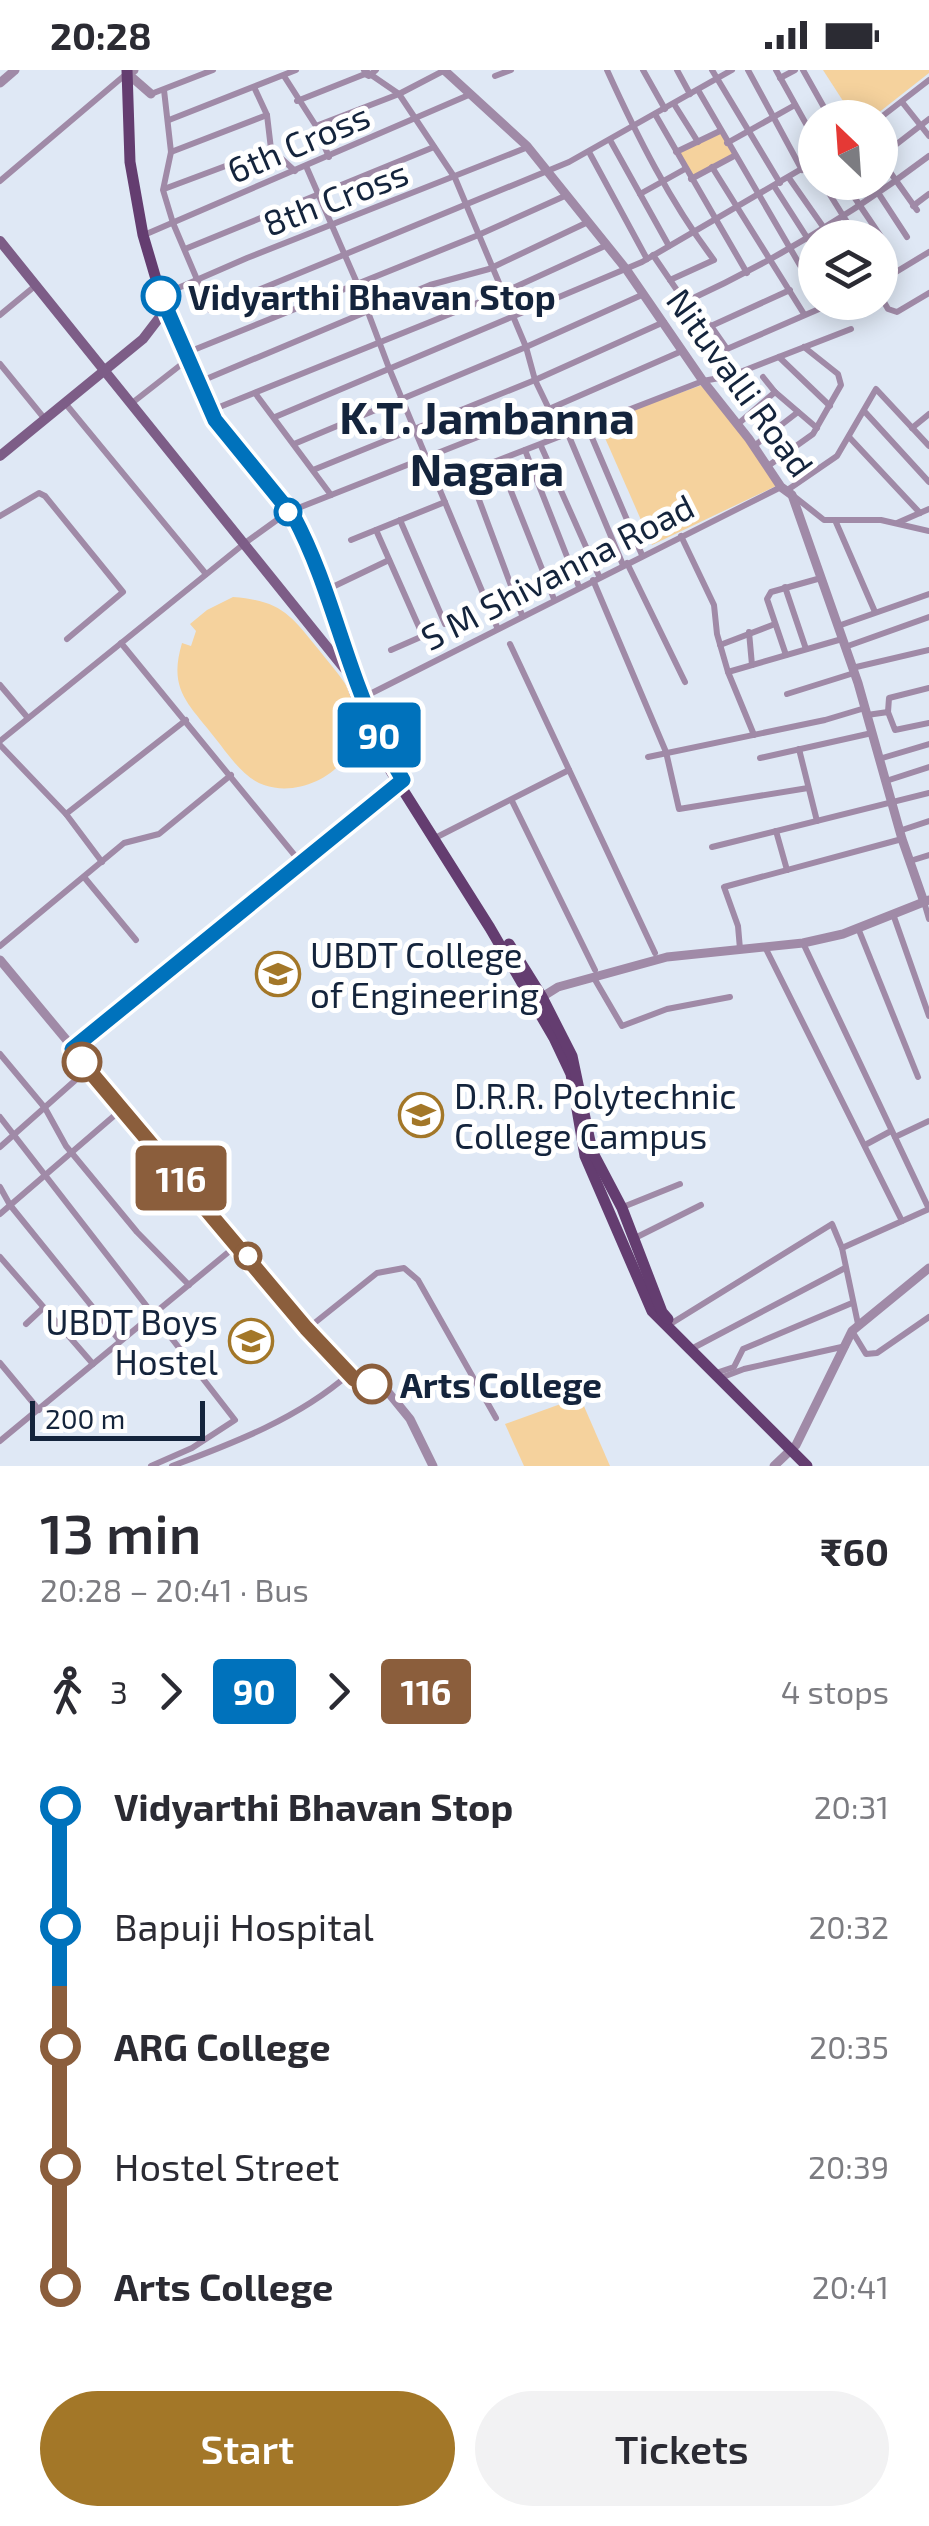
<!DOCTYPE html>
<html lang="en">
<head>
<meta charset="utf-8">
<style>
  body { margin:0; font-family:"Exo 2",sans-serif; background:#f2f2f3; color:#2b2b33; height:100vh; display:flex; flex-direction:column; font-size:38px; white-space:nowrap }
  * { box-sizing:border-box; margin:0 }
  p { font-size:32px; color:#7c7c81 }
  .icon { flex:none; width:55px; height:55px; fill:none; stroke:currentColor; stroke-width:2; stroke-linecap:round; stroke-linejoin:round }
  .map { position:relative; height:1396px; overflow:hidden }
  .details { display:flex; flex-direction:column; background:#fff; flex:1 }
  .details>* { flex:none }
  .badge { padding:0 20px; border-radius:8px; font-size:35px; line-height:65px }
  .needle { width:65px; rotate:335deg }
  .fabs { position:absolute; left:798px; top:30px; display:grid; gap:20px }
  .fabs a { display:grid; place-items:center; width:100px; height:100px; border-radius:50%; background:#fff; box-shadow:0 5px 25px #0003; font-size:50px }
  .scale { position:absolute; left:30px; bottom:25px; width:175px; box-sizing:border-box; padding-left:10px; border:5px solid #14243c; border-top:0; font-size:28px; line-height:35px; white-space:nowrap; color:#14243c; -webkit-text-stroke:8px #fff; paint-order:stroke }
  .map>.badge { position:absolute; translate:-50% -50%; box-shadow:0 0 0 5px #fff }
  .legs { display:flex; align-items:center; gap:15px; height:110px; padding:0 40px; font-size:32px }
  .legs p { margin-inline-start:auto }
  .overview { display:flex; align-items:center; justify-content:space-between; height:170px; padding:0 40px }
  h1 { font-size:55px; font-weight:600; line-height:75px }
  .action { display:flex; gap:20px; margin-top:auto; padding:20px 40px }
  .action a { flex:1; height:115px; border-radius:60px; background:#a37728; color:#fff; font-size:40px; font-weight:600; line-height:115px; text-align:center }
  .action a+a { background:#f2f2f3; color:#2b2b33 }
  ul { padding:0 40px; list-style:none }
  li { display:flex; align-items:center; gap:35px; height:120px; font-size:38px }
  li i { display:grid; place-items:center; width:15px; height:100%; margin:0 12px; background:currentColor }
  li i::after { content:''; width:25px; height:25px; margin:-12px; border:8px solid; border-radius:50%; background:#fff }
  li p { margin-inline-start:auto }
  li:first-child i { background:linear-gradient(#0000 50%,currentColor 0) }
  li:last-child i { background:linear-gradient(currentColor 50%,#0000 0) }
  .status { display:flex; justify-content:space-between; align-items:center; height:70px; padding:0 50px; background:#fff; direction:ltr }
  .status svg { height:28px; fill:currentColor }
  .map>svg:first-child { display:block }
</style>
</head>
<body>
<div class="status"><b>20:28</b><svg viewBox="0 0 49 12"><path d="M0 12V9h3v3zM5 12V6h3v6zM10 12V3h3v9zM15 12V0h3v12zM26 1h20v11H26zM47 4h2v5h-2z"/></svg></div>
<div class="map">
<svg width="929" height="1396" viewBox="0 0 929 1396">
  <rect width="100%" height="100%" fill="#dfe8f5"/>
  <g fill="#f5d29d">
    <polygon points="823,0 929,0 929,3 873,47 854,48"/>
    <polygon points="721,61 734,85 691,109 676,83"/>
    <polygon points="702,315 750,376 776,416 652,475 598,352"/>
    <path d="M233 527C281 531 290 544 319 580 333 598 350 615 356 637 370 688 310 731 264 715 243 708 228 684 215 668 188 633 168 620 182 573L191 576 196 561 190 554 207 540Z"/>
    <polygon points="580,1327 610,1396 524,1396 505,1354"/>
  </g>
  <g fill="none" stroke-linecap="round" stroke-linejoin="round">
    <g stroke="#a08aa7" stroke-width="6">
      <polyline points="364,0 399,24 455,108 526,277 535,310 549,339 568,364 623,495"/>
      <path d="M607 0C637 66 670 132 714 190L670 210"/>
      <polyline points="643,0 665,39"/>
      <polyline points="677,0 690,24"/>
      <polyline points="712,0 780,113"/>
      <polyline points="748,0 802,100"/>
      <polyline points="776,0 815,70"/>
      <polyline points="803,0 830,48"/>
      <polyline points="284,6 316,56 329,87"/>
      <polyline points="495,6 511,0"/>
      <polyline points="780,8 795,0"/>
      <polyline points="254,17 267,45 271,79 295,101"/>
      <polyline points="164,20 171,82 163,120 173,153 210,240 569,92 732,0"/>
      <polyline points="698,20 815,221"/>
      <polyline points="151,24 213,0"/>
      <polyline points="297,31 365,4 369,6 376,0"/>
      <polyline points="902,32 929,66"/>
      <polyline points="674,34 698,72"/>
      <polyline points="655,44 747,203"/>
      <polyline points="880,48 929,10"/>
      <polyline points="169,50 296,0"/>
      <polyline points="316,56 399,24 445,0"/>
      <polyline points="610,70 669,176"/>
      <polyline points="727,73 795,35"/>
      <polyline points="171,82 267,45"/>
      <polyline points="589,82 647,189"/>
      <polyline points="676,82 720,61"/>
      <polyline points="880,87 929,49"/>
      <polyline points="880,88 917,140"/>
      <polyline points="306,96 357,213 389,298 497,557"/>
      <polyline points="712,97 804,244"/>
      <polyline points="789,108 831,168"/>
      <polyline points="691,109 734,86"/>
      <polyline points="0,111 125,5"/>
      <polyline points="822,112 857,168"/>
      <polyline points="844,112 890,180"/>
      <polyline points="871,112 907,167"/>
      <polyline points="774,116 815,180"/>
      <polyline points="164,119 271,79"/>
      <polyline points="640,124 685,99"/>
      <polyline points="913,136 929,124"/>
      <polyline points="144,165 471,24"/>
      <polyline points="185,179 434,77"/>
      <path d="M653 185 685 232C772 192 853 144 929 86"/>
      <polyline points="162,225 247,188 528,77"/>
      <polyline points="880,225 891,205 929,182"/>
      <polyline points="880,225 888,239 897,242 929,223"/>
      <polyline points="685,232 711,256 727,279 819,239 822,232"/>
      <polyline points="849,232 851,236"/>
      <polyline points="0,245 35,216"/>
      <polyline points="711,256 790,220"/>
      <polyline points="186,283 476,166 567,125"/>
      <polyline points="779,287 830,336"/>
      <polyline points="0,294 44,348"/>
      <polyline points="763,307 775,322 817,358"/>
      <polyline points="199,312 430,215 489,199 588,152"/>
      <polyline points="255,323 331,425"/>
      <polyline points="65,333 206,504"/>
      <polyline points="132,333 187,290"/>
      <polyline points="212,340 502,223 607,175"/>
      <polyline points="865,342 929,412"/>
      <polyline points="275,347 642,192 815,91"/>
      <polyline points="738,354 775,322"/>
      <polyline points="587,356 642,485"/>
      <polyline points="912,358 929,344"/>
      <polyline points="849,367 920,443"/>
      <polyline points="294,374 526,277 644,224"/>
      <polyline points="541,376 599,506"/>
      <polyline points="754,376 798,342"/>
      <polyline points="525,380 579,517"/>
      <polyline points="499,391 554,529"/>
      <polyline points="768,396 813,364 841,315 838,304 804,277"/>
      <polyline points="313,400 535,310 664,252"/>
      <polyline points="469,403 522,545"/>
      <polyline points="437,414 703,311 730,306 851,259"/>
      <polyline points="786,421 837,386 876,319 929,376"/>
      <polyline points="795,427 824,450 881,450 929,461"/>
      <polyline points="0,446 39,423 45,426 123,522 67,569"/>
      <polyline points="400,450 445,554"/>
      <polyline points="835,450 875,542"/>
      <polyline points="897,453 929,439"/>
      <polyline points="376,460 423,566 391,580"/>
      <polyline points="681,466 714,535 717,564 728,602 842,569"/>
      <polyline points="351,470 445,432"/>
      <polyline points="627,493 685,612"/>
      <polyline points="593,510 666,682 679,739 808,718"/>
      <polyline points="785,517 806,579"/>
      <polyline points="322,522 389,490"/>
      <polyline points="838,556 929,524"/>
      <polyline points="749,562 752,595"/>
      <polyline points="121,573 301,793"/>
      <polyline points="510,574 655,883"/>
      <polyline points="720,575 775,554"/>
      <polyline points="845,577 929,547"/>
      <polyline points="786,585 767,529 771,522 821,508"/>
      <polyline points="852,598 929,580"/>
      <polyline points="728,602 754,665"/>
      <polyline points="0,615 28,648"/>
      <polyline points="787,624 854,603"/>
      <polyline points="358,630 781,417"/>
      <polyline points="888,642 889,628 929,618"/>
      <polyline points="867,645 888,642 895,660 929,653"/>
      <polyline points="0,671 245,473 288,442 549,339 682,281"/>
      <polyline points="0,675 66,744 102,792"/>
      <polyline points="799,679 817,751"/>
      <polyline points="648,687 825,650 865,638"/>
      <polyline points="760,688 872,663"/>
      <polyline points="879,689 929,674"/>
      <polyline points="886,711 929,697"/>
      <polyline points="512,731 595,900"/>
      <polyline points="66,744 186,650"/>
      <polyline points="776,761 787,800"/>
      <polyline points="899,761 929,751"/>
      <polyline points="435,768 569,700"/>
      <polyline points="712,777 929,723"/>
      <polyline points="910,791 929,785"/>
      <polyline points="84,807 136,870"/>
      <polyline points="924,832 929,849"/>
      <polyline points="893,844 929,946"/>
      <polyline points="858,858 918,1007"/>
      <polyline points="803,873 929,1139"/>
      <polyline points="0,876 124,773 159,764 231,705"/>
      <polyline points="765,877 902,1151"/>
      <polyline points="740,879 738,856 724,817 902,769"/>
      <polyline points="594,908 622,956 667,939 730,927"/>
      <polyline points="72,978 401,712"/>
      <polyline points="0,984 45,1038 66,1076 137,1162 189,1215"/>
      <polyline points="0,1047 235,1350 192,1378 151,1396"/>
      <polyline points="895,1067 929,1051"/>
      <polyline points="865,1075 891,1061"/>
      <polyline points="0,1077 88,999"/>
      <polyline points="0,1117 10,1135 120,1271"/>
      <polyline points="623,1137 680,1114"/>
      <polyline points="0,1144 122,1039"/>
      <polyline points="635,1168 701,1135"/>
      <polyline points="842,1178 929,1139"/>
      <polyline points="0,1187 93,1294"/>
      <polyline points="672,1253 832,1154 842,1178 858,1254"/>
      <polyline points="26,1254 43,1238"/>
      <polyline points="307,1259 377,1203 404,1198 418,1210 496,1348"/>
      <polyline points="852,1261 866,1284 877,1283 929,1247"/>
      <polyline points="695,1277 845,1198"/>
      <polyline points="0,1293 39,1340"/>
      <polyline points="719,1302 734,1297 743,1279 852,1233"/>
      <polyline points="723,1307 744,1299 846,1276"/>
      <polyline points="0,1371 237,1175"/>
      <path d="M172 1396C234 1373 299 1348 349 1304"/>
    </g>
    <g stroke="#a08aa7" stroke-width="9">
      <polyline points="134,0 127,3 151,24"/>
      <polyline points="444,0 527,76 626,199 703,311 749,369 781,417 792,425 858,613 902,769 924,832"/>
      <polyline points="0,13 15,0"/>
      <polyline points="0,890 307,1259 354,1309 388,1322 410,1349 433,1396"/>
      <polyline points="542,927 558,917 667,887 803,873 843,864 929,830"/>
      <polyline points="774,1396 796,1375 852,1261 929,1198"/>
    </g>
    <g stroke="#7d5d87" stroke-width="10">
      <polyline points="0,171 344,598"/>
      <polyline points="0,386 143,269 166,239"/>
    </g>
    <g stroke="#643d70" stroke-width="11">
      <polyline points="127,0 130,92 143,165 161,226 181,276 215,350 288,442 316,507 359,635 386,693 490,858 554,968 571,1004 585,1086 652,1241 807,1396"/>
      <polyline points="509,874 542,927 572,986 592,1081 622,1138 662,1242 668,1249"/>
    </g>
  </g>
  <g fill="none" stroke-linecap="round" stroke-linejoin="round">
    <defs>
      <path id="line-1" d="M82 992 72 979 403 710C385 679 369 647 357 613 336 556 322 500 294 447L215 350 161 226"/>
      <polyline id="line-2" points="82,992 306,1258 354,1309 372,1314"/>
    </defs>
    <use href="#line-1" stroke="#fff" stroke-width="22"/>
    <use href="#line-2" stroke="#fff" stroke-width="22"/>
    <use href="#line-1" stroke="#0072bc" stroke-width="15"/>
    <use href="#line-2" stroke="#8b5e3c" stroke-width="15"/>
  </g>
  <defs>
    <symbol id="university-ring" viewBox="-11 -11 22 22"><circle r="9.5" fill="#fff" stroke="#a37728" stroke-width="1.5"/><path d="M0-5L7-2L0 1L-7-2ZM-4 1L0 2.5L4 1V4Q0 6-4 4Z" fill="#a37728"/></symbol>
  </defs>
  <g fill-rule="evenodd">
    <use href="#university-ring" x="253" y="879" width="50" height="50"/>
    <use href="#university-ring" x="396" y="1020" width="50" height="50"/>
    <use href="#university-ring" x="226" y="1246" width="50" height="50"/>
  </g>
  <g fill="#fff" stroke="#0072bc" stroke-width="5">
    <circle cx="161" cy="226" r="18"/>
    <circle cx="288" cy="442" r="12"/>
  </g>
  <g fill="#fff" stroke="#8b5e3c" stroke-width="5">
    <circle cx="82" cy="992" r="18"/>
    <circle cx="248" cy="1186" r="12"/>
    <circle cx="372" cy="1314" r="18"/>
  </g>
  <g text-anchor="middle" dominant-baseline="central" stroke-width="10" stroke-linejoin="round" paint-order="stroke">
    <g font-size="35" fill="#14243c" stroke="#fff">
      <text transform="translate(298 72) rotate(-23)">6th Cross</text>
      <text transform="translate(335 127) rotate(-21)">8th Cross</text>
      <text transform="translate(741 312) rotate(54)">Nituvalli Road</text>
      <text transform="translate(557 501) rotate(-27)">S M Shivanna Road</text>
    </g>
    <g font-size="35" font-weight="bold" fill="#14243c" stroke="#fff" text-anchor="start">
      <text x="188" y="226">Vidyarthi Bhavan Stop</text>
      <text x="400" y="1314">Arts College</text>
    </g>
    <g font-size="35" fill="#14243c" stroke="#fff" text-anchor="start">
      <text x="310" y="884">UBDT College<tspan x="310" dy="40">of Engineering</tspan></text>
      <text x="454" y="1025">D.R.R. Polytechnic<tspan x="454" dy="40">College Campus</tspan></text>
      <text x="218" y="1251" text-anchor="end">UBDT Boys<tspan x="218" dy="40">Hostel</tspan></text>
    </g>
    <g font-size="45" font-weight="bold" fill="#14243c" stroke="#fff">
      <text x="487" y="346">K.T. Jambanna<tspan x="487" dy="52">Nagara</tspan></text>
    </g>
  </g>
</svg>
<div class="fabs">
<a><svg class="needle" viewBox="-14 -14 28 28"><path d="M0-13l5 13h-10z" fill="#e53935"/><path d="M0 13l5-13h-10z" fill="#7c7c81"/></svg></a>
<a><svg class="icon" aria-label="layers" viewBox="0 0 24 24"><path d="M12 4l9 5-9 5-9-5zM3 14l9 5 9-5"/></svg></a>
</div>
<div class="scale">200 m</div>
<b class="badge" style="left:379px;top:665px;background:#0072bc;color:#fff">90</b>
<b class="badge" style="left:181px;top:1108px;background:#8b5e3c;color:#fff">116</b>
</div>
<section class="details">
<div class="overview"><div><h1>13 min</h1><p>20:28 – 20:41 · Bus</p></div><b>₹60</b></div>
<div class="legs"><svg class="icon" aria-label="walk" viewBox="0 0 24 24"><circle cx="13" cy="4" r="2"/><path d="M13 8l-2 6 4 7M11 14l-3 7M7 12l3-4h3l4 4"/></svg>3<svg class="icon" aria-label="forward" viewBox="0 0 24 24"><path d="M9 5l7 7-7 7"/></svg><b class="badge" style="background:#0072bc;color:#fff">90</b><svg class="icon" aria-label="forward" viewBox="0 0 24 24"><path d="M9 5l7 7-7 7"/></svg><b class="badge" style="background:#8b5e3c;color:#fff">116</b><p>4 stops</p></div>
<ul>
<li><i style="color:#0072bc"></i><b>Vidyarthi Bhavan Stop</b><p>20:31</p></li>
<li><i style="color:#0072bc"></i><span>Bapuji Hospital</span><p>20:32</p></li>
<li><i style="color:#8b5e3c"></i><b>ARG College</b><p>20:35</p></li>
<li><i style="color:#8b5e3c"></i><span>Hostel Street</span><p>20:39</p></li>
<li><i style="color:#8b5e3c"></i><b>Arts College</b><p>20:41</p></li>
</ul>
<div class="action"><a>Start</a><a>Tickets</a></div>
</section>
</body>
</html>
